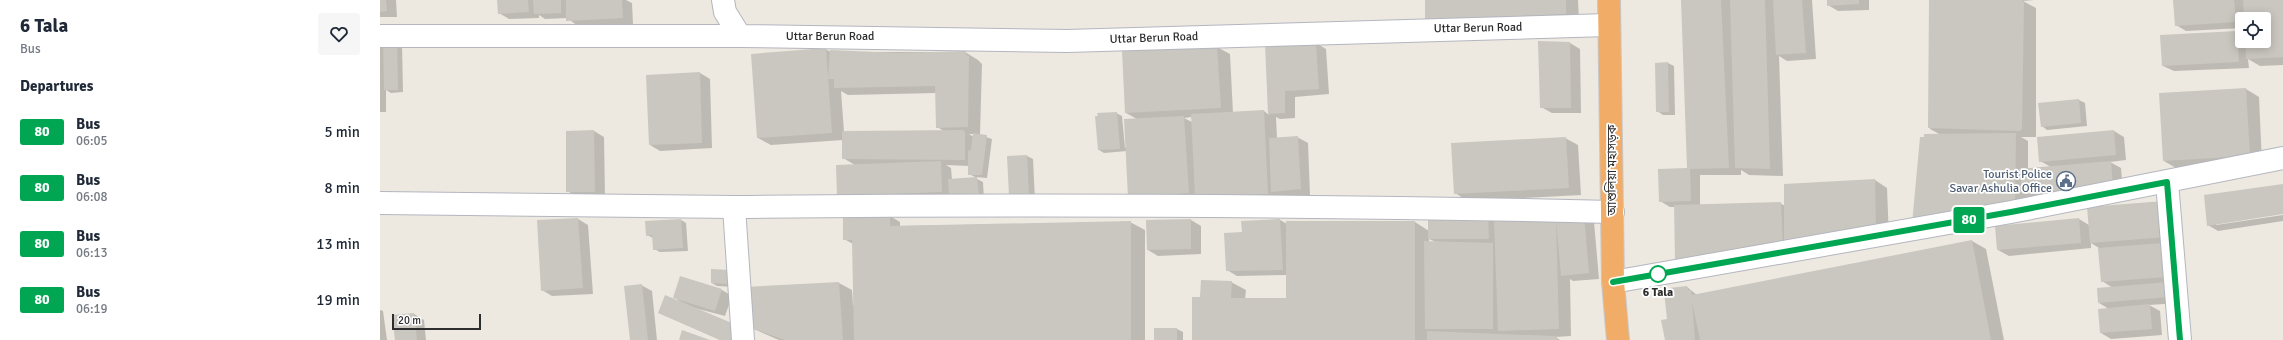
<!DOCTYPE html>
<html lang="en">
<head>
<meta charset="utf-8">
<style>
  body { margin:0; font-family:Signika,"Noto Sans Bengali",sans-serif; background:#f6f6f7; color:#1f2937; height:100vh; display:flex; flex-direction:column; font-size:15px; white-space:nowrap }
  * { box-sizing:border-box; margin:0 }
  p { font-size:13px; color:#747a83 }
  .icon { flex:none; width:22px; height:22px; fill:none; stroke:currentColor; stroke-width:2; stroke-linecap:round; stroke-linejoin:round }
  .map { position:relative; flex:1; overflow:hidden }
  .details { display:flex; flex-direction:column; background:#fff; width:380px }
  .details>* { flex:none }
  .badge { padding:0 8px; border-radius:3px; font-size:14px; line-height:26px }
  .controls { position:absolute; left:1855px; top:12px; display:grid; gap:8px }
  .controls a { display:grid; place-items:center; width:36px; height:36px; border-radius:4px; background:#fff; box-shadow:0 2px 10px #0003; font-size:20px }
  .scale { position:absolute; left:12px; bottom:10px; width:89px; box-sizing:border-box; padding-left:4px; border:2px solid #2d2d2d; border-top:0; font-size:11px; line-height:14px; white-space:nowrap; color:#2d2d2d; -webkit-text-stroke:3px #fff; paint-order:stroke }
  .map>.badge { position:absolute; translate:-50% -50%; box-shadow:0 0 0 2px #fff }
  h2 { padding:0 20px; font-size:15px; line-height:36px }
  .round { display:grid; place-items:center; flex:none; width:42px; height:42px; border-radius:4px; background:#f6f6f7 }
  .headline { display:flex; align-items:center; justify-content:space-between; height:68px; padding:0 20px }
  h1 { font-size:19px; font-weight:700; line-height:30px }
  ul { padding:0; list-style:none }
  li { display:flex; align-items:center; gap:12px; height:56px; padding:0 20px }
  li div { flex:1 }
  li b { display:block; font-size:15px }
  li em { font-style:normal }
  li .badge { min-width:44px; font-weight:700; text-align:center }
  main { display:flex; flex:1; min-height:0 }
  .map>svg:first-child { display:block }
</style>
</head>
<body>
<main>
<section class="details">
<div class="headline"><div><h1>6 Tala</h1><p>Bus</p></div><a class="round"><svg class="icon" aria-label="heart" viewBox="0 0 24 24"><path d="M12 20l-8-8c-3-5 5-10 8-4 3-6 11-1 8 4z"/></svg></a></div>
<h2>Departures</h2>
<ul>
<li><span class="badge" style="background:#00a651;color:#fff">80</span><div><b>Bus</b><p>06:05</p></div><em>5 min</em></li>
<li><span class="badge" style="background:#00a651;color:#fff">80</span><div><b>Bus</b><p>06:08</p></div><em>8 min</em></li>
<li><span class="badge" style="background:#00a651;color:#fff">80</span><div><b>Bus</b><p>06:13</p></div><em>13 min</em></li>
<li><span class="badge" style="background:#00a651;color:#fff">80</span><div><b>Bus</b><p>06:19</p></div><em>19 min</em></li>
</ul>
</section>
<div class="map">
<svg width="1903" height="340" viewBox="0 0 1903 340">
  <rect width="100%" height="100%" fill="#ede9e1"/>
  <g fill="#0003" fill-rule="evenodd">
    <polygon points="0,0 16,0 17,17 0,17"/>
    <polygon points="118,0 246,0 252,3 253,24 198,26 187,18 165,19 159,15 159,18 129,19 119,13"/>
    <polygon points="1046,0 1198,0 1199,21 1059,28"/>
    <polygon points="1302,0 1432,0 1436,59 1407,61 1399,56 1403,176 1369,175 1361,170 1361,175 1320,175 1320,205 1400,203 1405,206 1495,180 1507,188 1509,238 1418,250 1295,207 1290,207 1280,201 1308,170"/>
    <polygon points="1448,0 1489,0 1489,10 1458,11 1448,5"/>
    <polygon points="1550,0 1654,0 1643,1 1656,8 1656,137 1641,137 1648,141 1648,169 1671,167 1660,161 1658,138 1734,131 1744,137 1746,160 1730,162 1741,168 1743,191 1653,199 1648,196 1648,214 1561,135 1550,129"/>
    <polygon points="1794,0 1903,0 1903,65 1880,66 1868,59 1869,68 1794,71 1783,66 1857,32 1862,35 1862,41 1884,41 1884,19 1862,19 1862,28 1806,31 1796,25"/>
    <polygon points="0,42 22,45 23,92 11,93 6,90 6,112 0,112"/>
    <path d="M936 43 946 49 949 94 915 97V118L900 119 896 117 897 138 917 137 928 143 930 195 762 203 747 151 724 153 719 150 736 113 742 116 745 148 746 147 757 119 746 113 837 47 850 54 853 113 884 111 889 115 886 45ZM812 117V122L804 118Z"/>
    <polygon points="1190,43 1200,49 1201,113 1172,113 1161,107"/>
    <path d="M445 49 451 52H585L598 60 602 64 600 135 612 139 607 178 595 177 589 174V166L566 165 571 168 572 180 597 179 603 182 604 200 469 201 475 165 463 158V140L391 145 378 138ZM461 91 468 95 556 93 557 127 564 131 464 132ZM589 134H594V137Z"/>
    <polygon points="1288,63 1294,66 1295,115 1283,115 1277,111 1276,64"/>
    <polygon points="320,73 330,79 332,148 280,151 270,145"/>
    <polygon points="1866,89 1879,97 1882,163 1796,168 1784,161"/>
    <polygon points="1699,100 1705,103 1707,126 1667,130 1662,126"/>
    <polygon points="214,131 224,137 225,197 198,197 187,191"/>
    <polygon points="1185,138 1198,145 1201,195 1088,201 1075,193"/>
    <polygon points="647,156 653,159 655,201 632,199"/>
    <polygon points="1903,185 1903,213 1836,223 1836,225 1903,215 1903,221 1838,231 1828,225"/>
    <polygon points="1784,202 1799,303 1769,305 1780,311 1782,335 1731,339 1721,333 1729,309 1719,303 1733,288 1722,281 1719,248 1711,243 1711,248 1629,256 1618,250 1699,219 1709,225"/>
    <path d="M1049 213 1214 222 1219 279 1193 281 1190 279 1191 336 1175 337 1180 340H813L821 298 851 282 866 290 865 299H907V275L857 276 847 270 863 233 900 220 907 224 1035 222 1049 231ZM1049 239 1056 242H1049Z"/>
    <polygon points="510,216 520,222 520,226 750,222 765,230 765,340 399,340 369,327 459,283 472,290 473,305 474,305 473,244 464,239"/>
    <polygon points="198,219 208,225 213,294 172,296 162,290"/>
    <polygon points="301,220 306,223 308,251 280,252 274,249 273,238 267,235"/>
    <polygon points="811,220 821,226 821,254 778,256 768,250"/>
    <polygon points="1592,241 1606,249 1624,340 1286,340 1291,293 1307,287 1317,295"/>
    <polygon points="332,270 355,287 337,286 332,283"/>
    <polygon points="261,285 272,291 277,340 251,340"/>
    <polygon points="342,290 352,296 345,316 307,306 366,340 340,340 279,313 303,304 294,297"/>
    <polygon points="0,310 3,311 7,340 0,340"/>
    <polygon points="34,314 44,320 46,340 16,340"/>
    <polygon points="797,329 803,332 803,340 775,340"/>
  </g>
  <g fill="#c9c7bf">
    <polygon points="0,0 6,0 7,11 0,12"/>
    <polygon points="117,0 148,0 149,12 118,14"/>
    <polygon points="153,0 181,0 181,13 154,14"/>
    <polygon points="186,0 242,0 243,18 186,21"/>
    <polygon points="1045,0 1186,0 1186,14 1045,21"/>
    <polygon points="1301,0 1341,0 1349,168 1310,169 1311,201 1279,202 1278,169 1307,168"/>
    <polygon points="1350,0 1385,0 1390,169 1355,168"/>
    <polygon points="1393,0 1422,0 1426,53 1396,55"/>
    <polygon points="1447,0 1479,0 1479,4 1447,6"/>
    <polygon points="1549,0 1642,0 1644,3 1642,129 1640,131 1548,128"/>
    <polygon points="1793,0 1854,0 1856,22 1795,26"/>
    <polygon points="1863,0 1903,0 1903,57 1866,59 1865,41 1884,41 1884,19 1864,19"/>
    <polygon points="1857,31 1859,62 1782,66 1780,35"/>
    <polygon points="3,41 17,41 18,90 4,90"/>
    <polygon points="1158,41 1190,42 1191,108 1160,108"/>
    <polygon points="936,42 939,89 905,91 905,113 888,114 885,44"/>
    <polygon points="837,46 841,108 745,113 742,51"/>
    <polygon points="446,48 452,133 377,138 371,54"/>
    <polygon points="450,50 519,53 586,51 586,55 589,56 588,127 556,128 555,86 454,88 454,79 448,79"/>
    <polygon points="1288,62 1289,112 1276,112 1275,63"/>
    <polygon points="320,72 322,143 269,145 266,75"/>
    <polygon points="1866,88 1870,156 1783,161 1779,93"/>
    <polygon points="1699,99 1701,123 1661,127 1658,103"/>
    <polygon points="884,110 888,194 818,199 815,197 811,114"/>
    <polygon points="737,112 740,149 718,150 715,116 718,116 717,113"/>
    <polygon points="804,116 809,193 748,197 744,119"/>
    <polygon points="214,130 215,192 186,192 186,131"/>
    <polygon points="583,130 585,132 585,160 462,159 462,131 465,131"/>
    <polygon points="1734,130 1736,155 1659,162 1657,137"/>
    <polygon points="593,133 607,135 602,175 588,175 588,151 591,150"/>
    <polygon points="1636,133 1635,207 1532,224 1540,137 1544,137 1544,134"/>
    <polygon points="918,136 921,189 891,192 889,138"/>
    <polygon points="1186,137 1189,188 1074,194 1071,143"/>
    <polygon points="647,155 649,198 629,196 627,156"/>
    <polygon points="561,161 562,192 457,196 456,165"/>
    <polygon points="1731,161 1733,186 1642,194 1639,169"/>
    <polygon points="597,177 599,195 569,197 568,179"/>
    <polygon points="1495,179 1496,231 1404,243 1404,184"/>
    <polygon points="1903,184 1903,214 1827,226 1824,195"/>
    <polygon points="1784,201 1787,237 1710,243 1707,207"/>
    <polygon points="1401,202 1403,247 1295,260 1294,205"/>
    <polygon points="1048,213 1108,213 1109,239 1048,239"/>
    <polygon points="463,215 510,215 510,226 751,221 751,340 474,340 472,240 463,240"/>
    <polygon points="1204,215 1209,273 1181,276 1176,219 1179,329 1118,331 1114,219"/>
    <polygon points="198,218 203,288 161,291 157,220"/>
    <polygon points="1699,218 1701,243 1617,250 1615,226"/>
    <polygon points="301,219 303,248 273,250 272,235 266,236 265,221"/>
    <polygon points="811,219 811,249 767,250 766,220"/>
    <polygon points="900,219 903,270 846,271 844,233 862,232 861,221"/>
    <polygon points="906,221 1035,221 1035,340 812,340 812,297 820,297 821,280 852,281 851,298 906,298"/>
    <polygon points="1592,240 1611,340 1320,340 1312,302 1315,340 1285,340 1281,320 1287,319 1284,292 1289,292 1289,288 1307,286 1308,290 1311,290 1312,295"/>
    <polygon points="1044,241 1113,243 1113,329 1045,329"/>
    <polygon points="1783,243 1786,277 1721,282 1718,248"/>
    <polygon points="331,269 351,270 350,284 331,283"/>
    <polygon points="300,276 342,289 335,311 293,298"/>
    <polygon points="459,282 463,340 405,340 368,327 365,287"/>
    <polygon points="1788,282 1789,297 1718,303 1717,288"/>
    <polygon points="262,284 268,340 250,340 244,286"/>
    <polygon points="285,295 359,326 353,340 341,340 278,313"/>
    <polygon points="1770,304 1772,329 1720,333 1718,309"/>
    <polygon points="34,313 37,340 15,340 12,315"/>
    <rect x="774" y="328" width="23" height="12"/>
    <polygon points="302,330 330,340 299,340"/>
    <polygon points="1047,331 1174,336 1177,337 1177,340 1047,340"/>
  </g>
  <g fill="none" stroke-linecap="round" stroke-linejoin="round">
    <defs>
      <g id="minor">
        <polyline points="343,0 345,12 360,36 687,41 1228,25"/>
        <polyline points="0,36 360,36"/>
        <polyline points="1787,182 1800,340"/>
        <polyline points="0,203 354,207"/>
        <polyline points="1233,282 1631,212 1903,158"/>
        <path d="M363 340 354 207C647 204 940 205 1233 212"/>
      </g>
      <polyline id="highway" points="1229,0 1233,282 1238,340"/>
    </defs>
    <use href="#minor" stroke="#b4b6bf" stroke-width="24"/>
    <use href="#highway" stroke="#c8c8c8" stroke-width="24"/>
    <use href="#minor" stroke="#fff" stroke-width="22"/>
    <use href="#highway" stroke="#f1ad68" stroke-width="22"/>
  </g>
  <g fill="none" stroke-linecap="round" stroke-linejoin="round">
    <defs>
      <polyline id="line" points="1233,282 1631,212 1787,182 1800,340"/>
    </defs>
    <use href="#line" stroke="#fff" stroke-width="9"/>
    <use href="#line" stroke="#00a651" stroke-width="6"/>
  </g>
  <defs>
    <symbol id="civic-ring" viewBox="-11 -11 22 22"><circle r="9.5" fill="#fff" stroke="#5c6f8a" stroke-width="1.5"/><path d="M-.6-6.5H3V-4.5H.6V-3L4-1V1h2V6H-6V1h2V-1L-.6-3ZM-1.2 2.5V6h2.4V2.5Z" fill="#5c6f8a"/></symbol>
  </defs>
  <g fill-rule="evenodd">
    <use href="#civic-ring" x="1675" y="170" width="22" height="22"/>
  </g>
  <circle fill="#fff" stroke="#00a651" stroke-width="2" cx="1278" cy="274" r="8"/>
  <g text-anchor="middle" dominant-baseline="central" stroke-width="3.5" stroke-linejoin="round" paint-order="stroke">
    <g font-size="12" fill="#2d2d2d" stroke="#fff">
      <text transform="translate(1098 28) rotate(-1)">Uttar Berun Road</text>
      <text x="450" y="36">Uttar Berun Road</text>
      <text transform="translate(774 38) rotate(-2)">Uttar Berun Road</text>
      <text transform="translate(1232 170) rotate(-90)">আশুলিয়া মহাসড়ক</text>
    </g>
    <g font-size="12" fill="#4e5e75" stroke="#fff" text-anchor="end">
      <text x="1672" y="174">Tourist Police<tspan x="1672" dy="14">Savar Ashulia Office</tspan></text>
    </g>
    <g font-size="12" font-weight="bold" fill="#2d2d2d" stroke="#fff">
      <text x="1278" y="292">6 Tala</text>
    </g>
  </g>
</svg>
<div class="controls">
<a><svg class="icon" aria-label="locate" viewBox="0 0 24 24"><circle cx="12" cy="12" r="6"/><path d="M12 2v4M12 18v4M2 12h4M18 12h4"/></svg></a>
</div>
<div class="scale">20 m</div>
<b class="badge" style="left:1589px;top:220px;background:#00a651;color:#fff">80</b>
</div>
</main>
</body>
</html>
